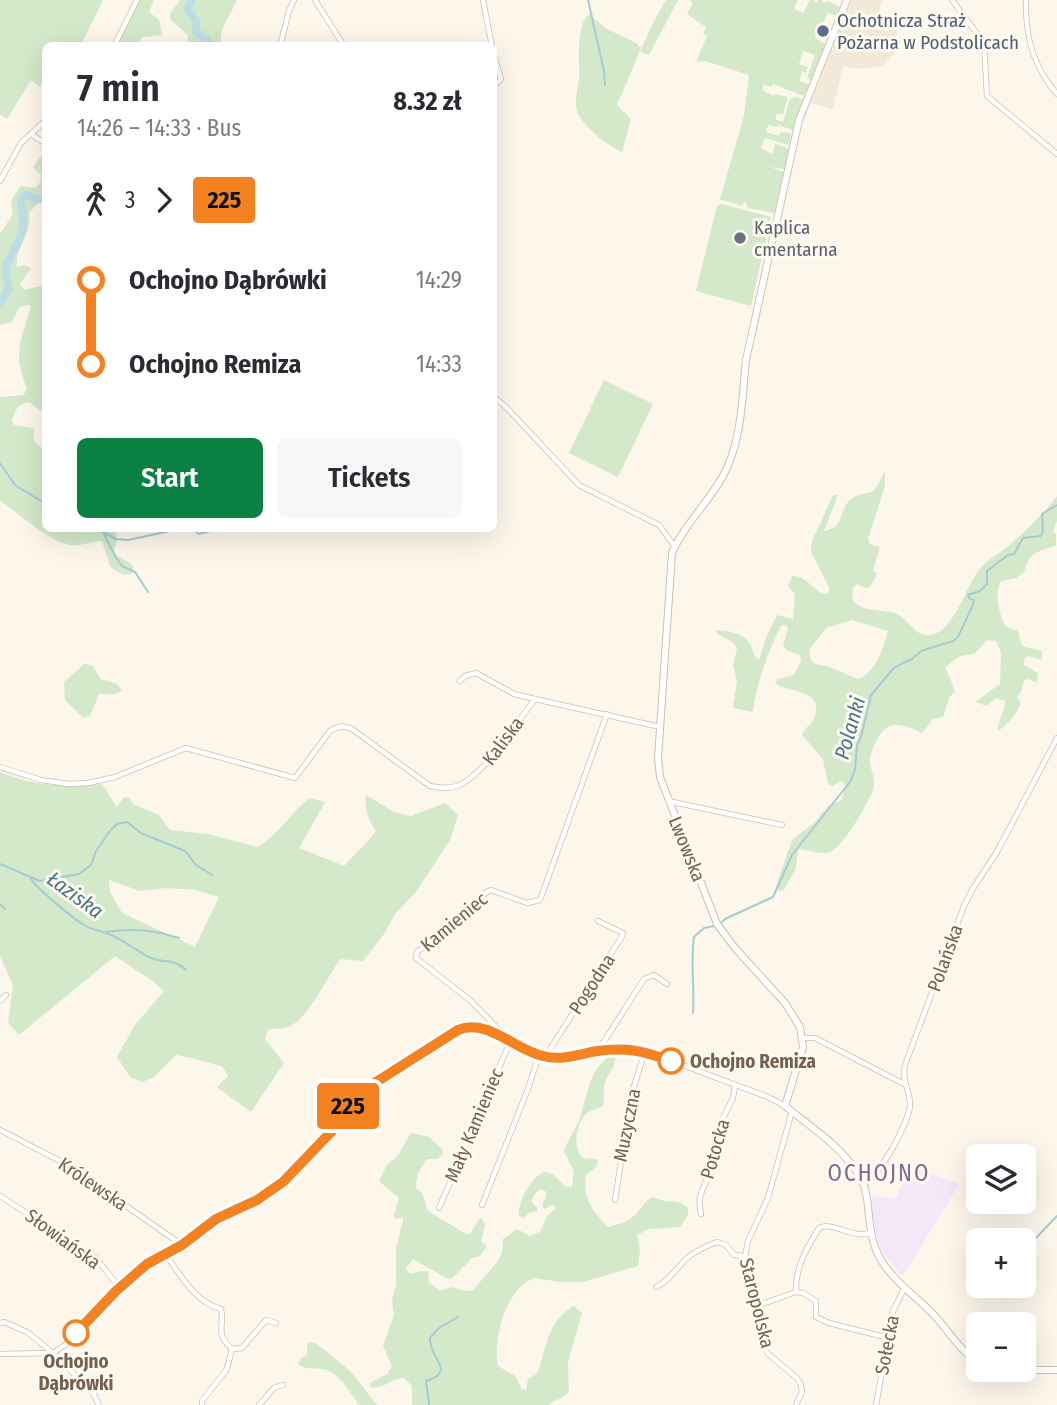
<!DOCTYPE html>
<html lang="en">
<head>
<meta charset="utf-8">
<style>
  body { margin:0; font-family:"Fira Sans Condensed",sans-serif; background:#f7f7f7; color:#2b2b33; height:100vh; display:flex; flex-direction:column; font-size:26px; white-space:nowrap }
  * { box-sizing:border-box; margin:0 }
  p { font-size:23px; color:#7c7c81 }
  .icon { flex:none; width:38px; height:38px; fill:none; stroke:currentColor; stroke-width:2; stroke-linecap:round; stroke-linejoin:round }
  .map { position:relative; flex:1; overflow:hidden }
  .drawer { position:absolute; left:42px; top:42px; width:455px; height:490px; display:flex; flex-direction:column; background:#fff; border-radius:10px; box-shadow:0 7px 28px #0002 }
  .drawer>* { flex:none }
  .badge { padding:0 14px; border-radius:5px; font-size:24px; line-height:46px }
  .buttons { position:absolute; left:966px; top:1144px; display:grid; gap:14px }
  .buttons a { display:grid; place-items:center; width:70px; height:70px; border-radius:10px; background:#fff; box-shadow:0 7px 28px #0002; font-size:35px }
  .map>.badge { position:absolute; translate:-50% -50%; box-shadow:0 0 0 4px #fff }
  .legs { display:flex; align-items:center; gap:10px; height:77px; padding:0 35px; font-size:23px }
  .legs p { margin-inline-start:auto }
  .headline { display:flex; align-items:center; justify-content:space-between; height:119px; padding:0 35px }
  h1 { font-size:38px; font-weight:600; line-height:52px }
  .action { display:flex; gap:14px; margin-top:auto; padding:14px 35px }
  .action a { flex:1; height:80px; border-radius:10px; background:#0b8043; color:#fff; font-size:28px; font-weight:600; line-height:80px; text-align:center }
  .action a+a { background:#f7f7f7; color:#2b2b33 }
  ul { padding:0 35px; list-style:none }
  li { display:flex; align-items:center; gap:24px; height:84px; font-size:26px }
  li i { display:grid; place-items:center; width:10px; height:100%; margin:0 9px; background:currentColor }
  li i::after { content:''; width:18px; height:18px; margin:-9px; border:5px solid; border-radius:50%; background:#fff }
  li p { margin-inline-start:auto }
  li:first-child i { background:linear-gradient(#0000 50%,currentColor 0) }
  li:last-child i { background:linear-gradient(currentColor 50%,#0000 0) }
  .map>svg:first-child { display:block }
</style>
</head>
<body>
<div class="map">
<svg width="1057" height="1405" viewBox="0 0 1057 1405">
  <rect width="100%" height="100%" fill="#fcf6eb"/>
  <polygon fill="#f3e9d9" points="852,0 882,0 874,29 897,30 895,53 882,66 858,69 843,66 833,109 811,103"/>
  <polygon fill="#f3e7f8" points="912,1167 959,1184 907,1270 901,1275 882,1251 878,1241 871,1202 873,1195 895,1199"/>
  <g fill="#d3e9c9" fill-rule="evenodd">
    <polygon points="0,0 103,0 81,45 46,46 45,78 40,87 31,80 7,119 0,114"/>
    <polygon points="138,0 154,0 149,12 159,20 162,35 143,37 138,45 116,46"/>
    <path d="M180 0H237C231 15 217 30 222 45H187L188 35 170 19V14Z"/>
    <polygon points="666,0 678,0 649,55 640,52 654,21"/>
    <polygon points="689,0 798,0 794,9 803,13 810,0 814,0 813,5 815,0 816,4 818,0 822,0 823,4 827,1 840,7 836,16 828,13 815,38 825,44 811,80 807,78 815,55 803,51 799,64 808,67 806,73 802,71 799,81 809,84 804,96 773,84 772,87 763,84 763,91 774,96 775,94 788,97 783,114 776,114 776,120 783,122 790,99 795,97 803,99 793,130 778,125 777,127 768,125 766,132 779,136 780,132 791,133 789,145 765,138 761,148 772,154 775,145 774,143 789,149 784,169 770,167 784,172 774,213 748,208 745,201 742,206 720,199 744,116 749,75 705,61 696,62 707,36 703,34 706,27 687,14 693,3"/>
    <path d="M589 14 605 28 636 43 641 48 617 105 631 119 622 152C607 145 589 131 580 117 572 105 578 91 579 78 580 61 575 27 589 14Z"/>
    <path d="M45 151V196L29 213C33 235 14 247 17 267L24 265 31 268 20 284 24 290 41 286 45 278V414L29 402C18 403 14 412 12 421L14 425 34 428V441L45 451 46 528 116 529 117 539 114 551 116 555 133 565V573C125 577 116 572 110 566L102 541C92 540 82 547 70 545 46 540 20 514 0 501V397L24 395 27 388C12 352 21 342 31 306L27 305 20 307 11 323 0 325V234L13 214C9 202 13 195 21 186L35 188 40 182 41 175 33 167Z"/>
    <polygon points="722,204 771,217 751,306 696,291 717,206"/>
    <polygon points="604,380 653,404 618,477 569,453"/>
    <path d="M885 471V486L868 539 870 544 880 547 873 571 877 574 870 587 865 588 857 584 853 587 852 598C857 611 878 610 890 612 908 614 911 636 929 635 951 635 965 591 976 574 985 560 1001 553 1013 542 1028 529 1045 512 1057 496V521L1053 531 1056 535V545C1036 554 1031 549 1024 572L1016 578 1001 581C994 595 999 612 1005 626 1022 634 1016 625 1022 646L1042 651V660L1028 656 1024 659V665L1038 673 1037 683 1028 679 1024 680 1022 690 1017 697 1021 703C1017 713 1007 725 998 731 998 719 1005 713 1005 701L996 698 987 706 975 702 1000 684 1001 652 996 641 987 640 974 654 960 656 945 667 955 691 949 698 943 717 933 719 922 733C903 724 888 718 877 740 874 746 870 752 870 760 870 769 875 777 874 786 871 800 842 848 830 852 821 856 808 849 798 849L796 868 784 890 779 891 776 886 792 840 814 823 828 806 842 800 845 784 841 781 832 786 828 784 823 759 802 735C805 727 813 724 815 716 823 688 786 693 775 683L778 679 794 675 801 661 800 655 786 650 783 645 788 630 786 625 781 626C768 652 756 683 753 712L733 708 737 681 733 665 737 649C733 637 720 639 715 630 728 631 744 632 751 646 754 652 753 656 759 660L767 635 777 615 793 619 795 594 788 586 792 576C808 575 812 592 827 594L830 589 811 552 812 541 833 495H838L824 531C845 526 838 515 848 502 857 492 866 495 873 491 879 486 881 477 885 471ZM852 620 888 631C884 647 875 674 858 679L829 667 815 664 811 660 809 650 826 628Z"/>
    <polygon points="84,664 92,665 101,679 117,684 122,691 115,694 99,694 90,716 83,718 65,700 64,682"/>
    <path d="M0 772C34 786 66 788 102 784L117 807 123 798 129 797 133 804 159 815 170 830 208 834 258 847C279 834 290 814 309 798L325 802 299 848 344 866 376 832C369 820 364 809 366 795L394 812 411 816 445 803 458 815 450 840 416 892 395 914 384 934 363 961 340 959C327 977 307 1023 285 1028 280 1029 273 1028 268 1029L265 1039 284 1063 251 1112 217 1087 228 1076 222 1066C206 1063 192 1057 176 1055L153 1078 142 1082 130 1077 117 1057 135 1025 164 991 154 982 115 956 19 1035 8 1023 13 985 0 956ZM109 880 140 891 166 888 196 890 219 897 195 947 122 913 110 892Z"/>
    <path d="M615 1054C617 1067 608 1072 605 1083 602 1091 606 1099 602 1107 597 1109 590 1110 586 1114 575 1126 573 1146 582 1158L598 1159 597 1166 586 1175C582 1198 593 1212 608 1227 618 1225 629 1221 636 1214 643 1207 644 1201 654 1197 666 1205 677 1197 688 1208V1215L680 1227 649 1229 637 1235 640 1250 638 1266 583 1282H561L534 1278C505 1290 493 1338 498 1366L515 1376 522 1389 526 1390 528 1379 537 1374C547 1348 546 1322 574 1306L582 1313 568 1362 569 1392C561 1401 555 1398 549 1405H412V1386L404 1378C392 1377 384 1390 371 1387L370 1383 387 1374 392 1366 383 1346 394 1315 392 1300 396 1285V1249L403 1220V1217L395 1219 394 1215 399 1198 379 1181 387 1165 398 1155 411 1133 429 1137 442 1149 443 1153 438 1159H427C420 1169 416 1176 416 1188L422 1193 428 1211 466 1234H470L479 1219H482L485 1225 481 1241 487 1246 480 1256 472 1258 452 1278 448 1279 413 1259 406 1269 410 1274 421 1271H428L429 1283 441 1291 451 1287 465 1291 473 1290 497 1262 502 1253 503 1239 517 1229 530 1236 540 1232 547 1216 555 1209V1206L551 1205 545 1209 542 1206 547 1193C540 1185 532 1195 532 1203L537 1207V1211L529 1213 523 1218 519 1216C516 1206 533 1171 547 1172 554 1173 560 1181 564 1186L572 1187 574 1172 564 1151C568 1140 574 1131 579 1120 588 1098 588 1064 615 1054Z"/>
    <path d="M310 1342 317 1344 350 1371 377 1405H359C352 1394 339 1374 327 1370 316 1367 308 1371 298 1364L301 1358 307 1355V1344Z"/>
  </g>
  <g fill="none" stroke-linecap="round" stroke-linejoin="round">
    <g stroke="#a6cbd6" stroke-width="2">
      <polyline points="588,0 604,71 605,85"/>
      <polyline points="0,463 15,485 46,504"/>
      <polyline points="96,528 116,539 128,540 184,528"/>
      <polyline points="191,528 199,534 223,528"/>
      <polyline points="104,534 115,556 122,566 135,572 148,592"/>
      <polyline points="0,864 40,881 79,874 91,865 96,851 110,831 117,824 127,822 141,833 185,851 196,865 212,875"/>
      <path d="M31 879C36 888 74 919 84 925 94 931 108 932 119 939 130 945 140 953 151 958 165 964 172 957 186 970"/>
      <polyline points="0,904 5,909"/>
      <polyline points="721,923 725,919 773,897 792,855 850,782 855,770 857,745 861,737 871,695 893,669 901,664 912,659 921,651 953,641 958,637 973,605 974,600 970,599 968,595 980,591 987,584 987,571 1008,555 1014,554 1023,538 1041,536 1043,531 1042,514 1057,505"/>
      <path d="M106 932C133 928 153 930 179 938"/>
      <path d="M693 1013C695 987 690 963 694 937L704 928 714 926"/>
      <polyline points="1024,1245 1033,1241 1057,1216"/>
      <path d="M429 1405 426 1381C458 1371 428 1358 430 1338L439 1328 458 1317"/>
    </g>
    <g stroke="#bfdde5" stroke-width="8">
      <polyline points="192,0 187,9 196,21 196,32 207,40 204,46"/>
      <path d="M0 303 9 289C1 253 15 259 22 231 24 221 22 208 21 198L26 195 37 199H43L46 194"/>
    </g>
    <defs>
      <g id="street">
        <polyline points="315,0 344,46"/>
        <polyline points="483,0 492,46"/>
        <polyline points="952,0 984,43 987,96 1057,154"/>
        <path d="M1026 0C1025 36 1033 67 1057 94"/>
        <polyline points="114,46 137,0"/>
        <polyline points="280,46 289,11 294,0"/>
        <polyline points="494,56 501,79 494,86"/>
        <polyline points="31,134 46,144"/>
        <polyline points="0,181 21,143 46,120"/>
        <polyline points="494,397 507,408 579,485 659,525 675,547"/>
        <polyline points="460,681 465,676 476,673 514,694 535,699"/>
        <path d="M0 767 41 780 69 784 88 783 115 777 186 748 295 778 330 731C337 726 344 725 352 729L430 786C439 788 448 789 457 786 484 776 517 722 535 699L660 727"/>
        <polyline points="668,801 782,825"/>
        <polyline points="0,1001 6,995"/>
        <polyline points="500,1037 500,1031 471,1001 416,958 417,952 454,924 487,892 491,890 527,903 540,900 607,714"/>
        <polyline points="803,1038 815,1038 904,1084"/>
        <polyline points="598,1051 644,979 654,975 667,984"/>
        <polyline points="545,1057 621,938 623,933 598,921"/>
        <polyline points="792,1111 768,1198 748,1241 744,1262 767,1353 797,1378 801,1385 802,1392 796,1405"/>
        <polyline points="0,1130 66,1164 182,1245"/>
        <path d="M864 1184C879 1177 911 1120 910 1103 909 1088 902 1082 905 1065L964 906 972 890 997 852 1057 738"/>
        <polyline points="0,1196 96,1258 115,1282 123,1285"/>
        <polyline points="615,1200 632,1093 645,1051"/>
        <polyline points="482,1205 528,1089 539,1055"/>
        <polyline points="439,1208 510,1042"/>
        <path d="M701 1214C700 1209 699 1202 700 1197 706 1175 727 1149 719 1126L733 1098 735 1085"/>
        <path d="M166 1255C181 1276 195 1302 221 1309 225 1327 214 1333 232 1349L227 1369 202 1401V1405"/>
        <path d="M656 1287C670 1280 675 1270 686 1259 695 1251 706 1246 717 1242L726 1245 734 1255 744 1256"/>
        <path d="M796 1292C795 1267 807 1248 819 1228 834 1221 851 1239 871 1233"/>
        <polyline points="796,1292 803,1293 816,1301 816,1317 829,1323 889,1338"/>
        <polyline points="756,1306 796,1292"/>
        <polyline points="0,1323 4,1322 27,1332 53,1353 93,1393 99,1405"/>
        <polyline points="232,1349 242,1348 266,1320 276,1323"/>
        <path d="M0 1354 53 1353 65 1345 137 1272 182 1245 216 1219 257 1200 283 1182 323 1142 348 1106 362 1091 467 1026C496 1025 518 1052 547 1057 577 1063 611 1044 645 1051L768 1097 785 1106"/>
        <polyline points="259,1405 274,1388 283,1385"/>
        <polyline points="876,1405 893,1311 905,1287"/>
      </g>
      <g id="secondary">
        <path d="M847 0 799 120 746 360C742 398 742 441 723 476 708 503 684 525 672 553L658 758 660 777 717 924 735 948 785 1003 800 1027 803 1047 785 1106C812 1128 840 1145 859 1175 872 1197 866 1224 875 1247 885 1276 914 1294 934 1315 948 1330 960 1351 978 1362"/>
        <polyline points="1013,1370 1057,1370"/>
      </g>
    </defs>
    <use href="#street" stroke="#cebfb0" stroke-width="6"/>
    <use href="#secondary" stroke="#d0c0ae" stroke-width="8"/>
    <use href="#street" stroke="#fff" stroke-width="4.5"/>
    <use href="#secondary" stroke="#fff" stroke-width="6"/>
  </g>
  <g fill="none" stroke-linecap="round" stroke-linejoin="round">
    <defs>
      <path id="line-1" d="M76 1333 116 1291 147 1264 182 1245 216 1219 257 1200 283 1182 332 1131 348 1106 362 1091 458 1030C488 1018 515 1050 543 1056 562 1061 579 1054 597 1051 628 1047 643 1051 671 1061"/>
    </defs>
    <use href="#line-1" stroke="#fff" stroke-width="16"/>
    <use href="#line-1" stroke="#f58220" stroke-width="10"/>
  </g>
  <circle fill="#5c6f8a" stroke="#fefaf1" stroke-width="2.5" cx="823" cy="31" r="7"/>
  <circle fill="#6b7280" stroke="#fefaf1" stroke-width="2.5" cx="740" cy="238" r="7"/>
  <g fill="#fff" stroke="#f58220" stroke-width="3.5">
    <circle cx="671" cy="1061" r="12"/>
    <circle cx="76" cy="1333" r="12"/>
  </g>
  <g text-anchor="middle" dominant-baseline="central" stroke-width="6" stroke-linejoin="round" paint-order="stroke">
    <g font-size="19" fill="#4e5e75" stroke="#fefaf1" text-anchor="start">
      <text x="837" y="20">Ochotnicza Straż<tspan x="837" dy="22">Pożarna w Podstolicach</tspan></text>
    </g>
    <g font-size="19" fill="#5b616d" stroke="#fefaf1" text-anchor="start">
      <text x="754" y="227">Kaplica<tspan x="754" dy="22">cmentarna</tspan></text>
    </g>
    <g font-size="19" fill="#76604e" stroke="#fefaf1">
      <text transform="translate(503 741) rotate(-53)">Kaliska</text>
      <text transform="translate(687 849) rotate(68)">Lwowska</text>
      <text transform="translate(454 922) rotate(-40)">Kamieniec</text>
      <text transform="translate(945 958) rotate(-70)">Polańska</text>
      <text transform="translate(592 984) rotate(-57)">Pogodna</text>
      <text transform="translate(474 1125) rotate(-67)">Mały Kamieniec</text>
      <text transform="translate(627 1125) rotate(-79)">Muzyczna</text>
      <text transform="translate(715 1149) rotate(-74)">Potocka</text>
      <text transform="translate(93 1184) rotate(34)">Królewska</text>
      <text transform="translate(63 1239) rotate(36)">Słowiańska</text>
      <text transform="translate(757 1303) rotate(76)">Staropolska</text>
      <text transform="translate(887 1345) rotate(-79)">Sołecka</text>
    </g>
    <g font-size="19" font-weight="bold" fill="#76604e" stroke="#fefaf1" text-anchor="start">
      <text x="690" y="1061">Ochojno Remiza</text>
      <text x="76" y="1361" text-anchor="middle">Ochojno<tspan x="76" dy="22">Dąbrówki</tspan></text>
    </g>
    <g font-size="21" font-style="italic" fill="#487888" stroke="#fefaf1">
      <text transform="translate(850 728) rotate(-74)">Polanki</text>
      <text transform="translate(75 895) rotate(36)">Łaziska</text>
    </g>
    <g font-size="23" letter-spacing="2" fill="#876691" stroke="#fefaf1">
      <text x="879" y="1173">OCHOJNO</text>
    </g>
  </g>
</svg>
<div class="buttons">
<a><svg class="icon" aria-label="layers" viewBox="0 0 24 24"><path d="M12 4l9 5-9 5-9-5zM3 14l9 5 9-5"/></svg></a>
<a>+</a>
<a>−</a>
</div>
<b class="badge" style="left:348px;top:1106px;background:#f58220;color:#111">225</b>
<section class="drawer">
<div class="headline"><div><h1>7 min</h1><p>14:26 – 14:33 · Bus</p></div><b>8.32 zł</b></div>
<div class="legs"><svg class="icon" aria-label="walk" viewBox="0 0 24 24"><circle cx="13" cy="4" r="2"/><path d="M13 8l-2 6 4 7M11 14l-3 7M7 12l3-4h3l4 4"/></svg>3<svg class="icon" aria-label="forward" viewBox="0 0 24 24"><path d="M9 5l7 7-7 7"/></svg><b class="badge" style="background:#f58220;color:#111">225</b></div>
<ul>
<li><i style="color:#f58220"></i><b>Ochojno Dąbrówki</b><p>14:29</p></li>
<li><i style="color:#f58220"></i><b>Ochojno Remiza</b><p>14:33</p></li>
</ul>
<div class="action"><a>Start</a><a>Tickets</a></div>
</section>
</div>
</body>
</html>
